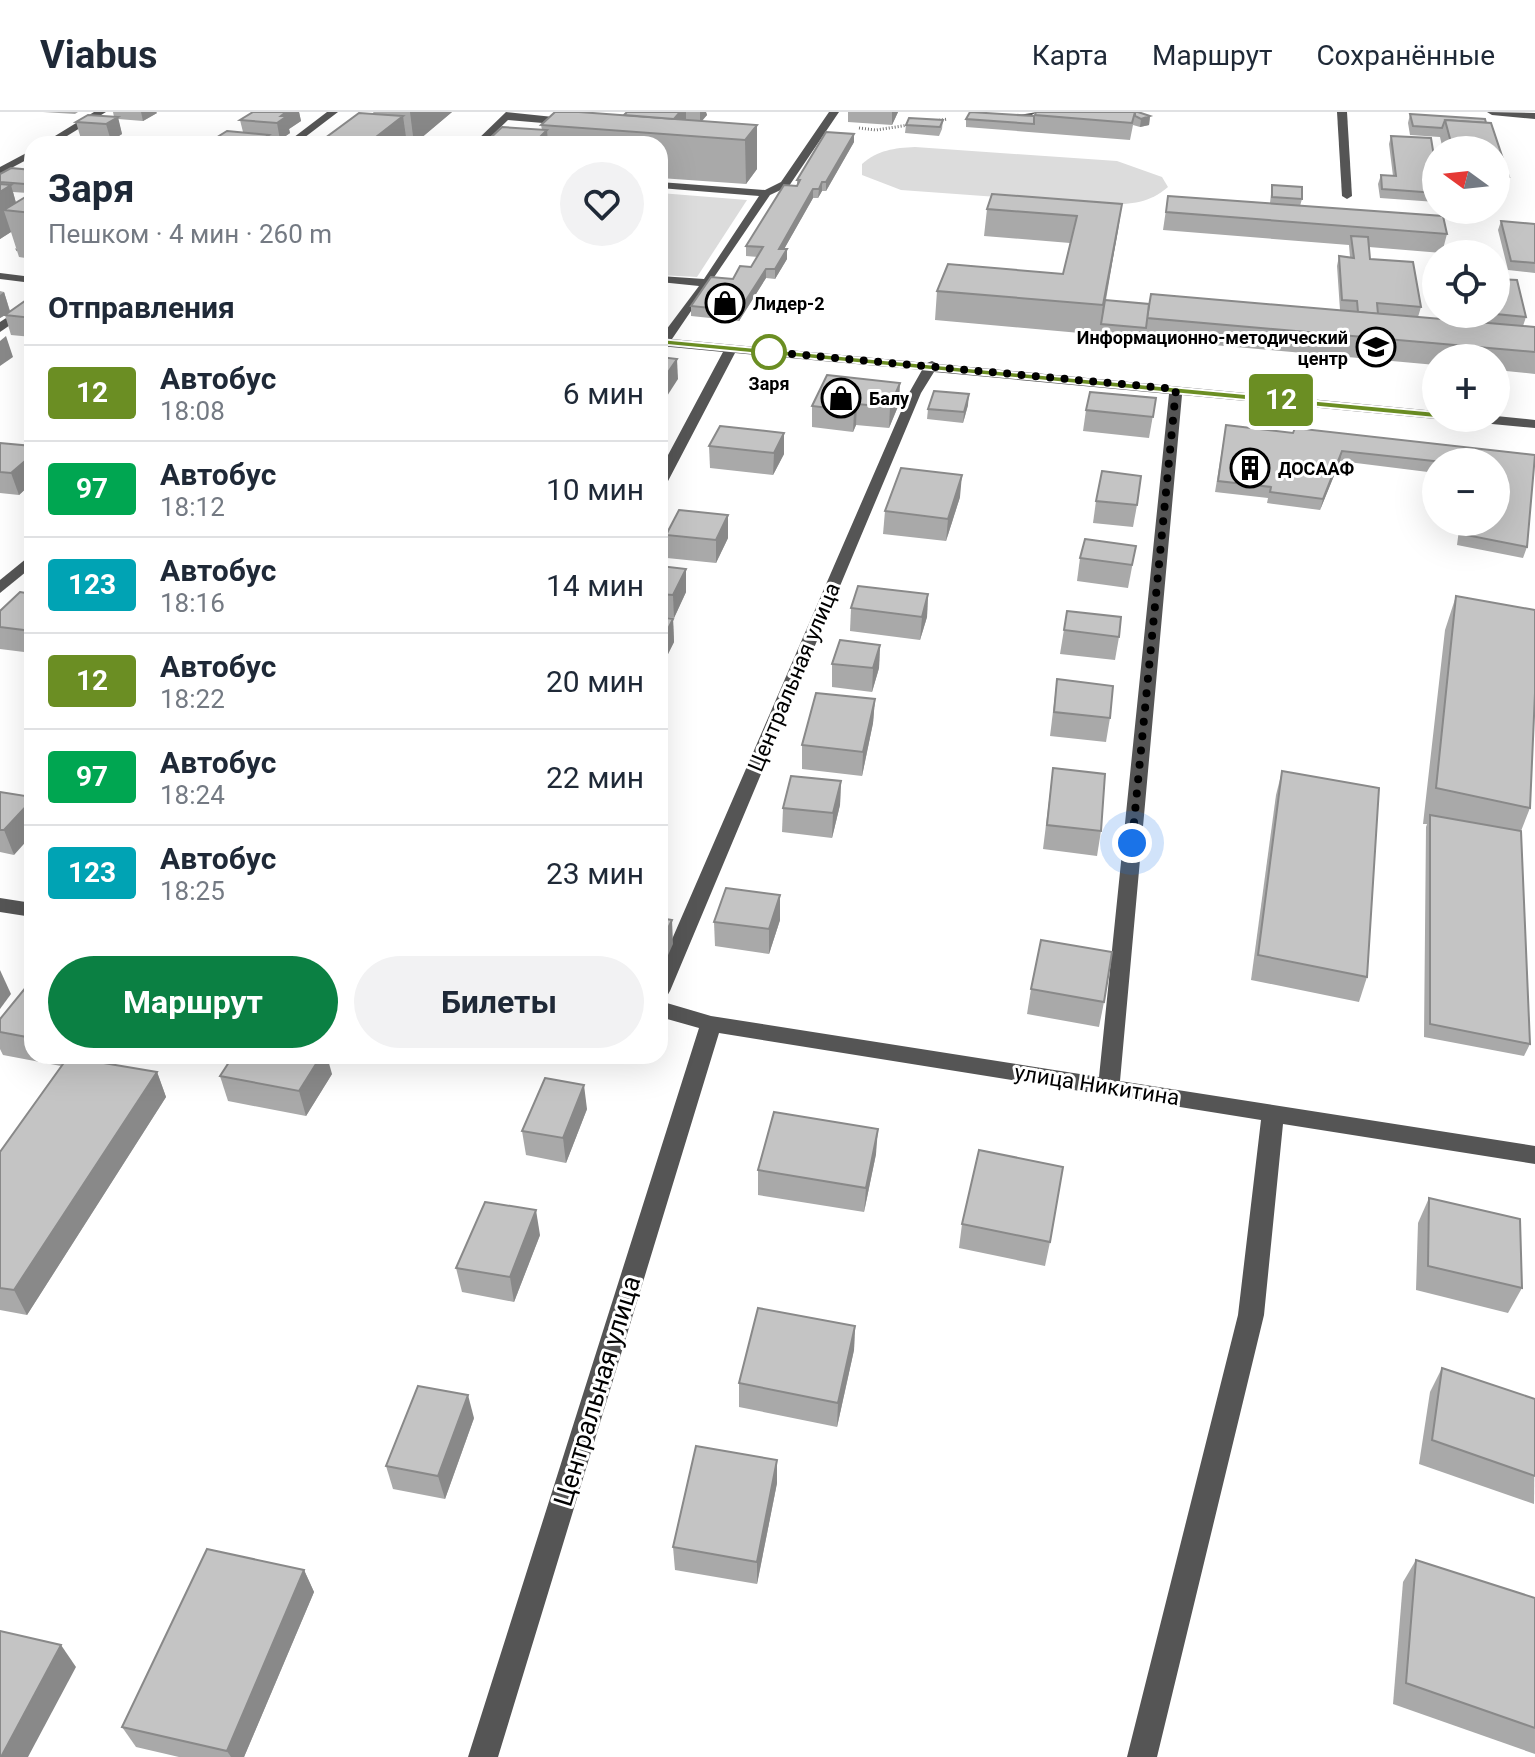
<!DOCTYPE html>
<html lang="ru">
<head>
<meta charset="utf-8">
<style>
  body { margin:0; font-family:Roboto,sans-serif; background:#f2f2f3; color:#1f2937; height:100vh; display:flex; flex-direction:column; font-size:30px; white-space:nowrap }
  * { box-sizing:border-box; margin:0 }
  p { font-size:26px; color:#747a83 }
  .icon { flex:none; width:44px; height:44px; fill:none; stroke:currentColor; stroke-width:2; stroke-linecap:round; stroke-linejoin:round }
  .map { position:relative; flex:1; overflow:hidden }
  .panel { position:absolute; left:24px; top:24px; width:644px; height:928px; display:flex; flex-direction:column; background:#fff; border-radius:24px; box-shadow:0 8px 32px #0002 }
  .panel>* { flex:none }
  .badge { padding:0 16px; border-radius:6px; font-size:28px; line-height:52px }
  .needle { width:52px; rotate:285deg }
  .controls { position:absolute; left:1422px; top:24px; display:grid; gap:16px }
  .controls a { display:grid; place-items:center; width:88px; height:88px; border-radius:50%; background:#fff; box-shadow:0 8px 32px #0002; font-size:40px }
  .you { position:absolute; width:40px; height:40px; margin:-20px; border:6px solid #fff; border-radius:50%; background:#1a73e8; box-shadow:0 0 0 12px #1a73e833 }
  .map>.badge { position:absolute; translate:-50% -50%; box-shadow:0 0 0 4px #fff }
  h2 { padding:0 24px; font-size:30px; line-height:72px }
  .round { display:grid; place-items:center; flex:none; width:84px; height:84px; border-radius:42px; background:#f2f2f3 }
  .head { display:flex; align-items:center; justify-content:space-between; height:136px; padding:0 24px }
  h1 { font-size:38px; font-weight:700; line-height:60px }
  .primary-button { display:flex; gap:16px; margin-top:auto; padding:16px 24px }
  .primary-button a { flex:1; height:92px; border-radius:48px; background:#0b8043; color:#fff; font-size:32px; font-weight:700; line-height:92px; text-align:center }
  .primary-button a+a { background:#f2f2f3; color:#1f2937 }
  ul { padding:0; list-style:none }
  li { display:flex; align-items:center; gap:24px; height:96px; padding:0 24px; border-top:2px solid #e0e1e3 }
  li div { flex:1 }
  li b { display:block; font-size:30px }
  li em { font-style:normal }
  li .badge { min-width:88px; font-weight:700; text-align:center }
  header { display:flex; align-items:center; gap:48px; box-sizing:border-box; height:112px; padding:0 40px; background:#fff; border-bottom:2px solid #e0e1e3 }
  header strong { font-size:38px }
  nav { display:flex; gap:44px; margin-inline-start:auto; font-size:28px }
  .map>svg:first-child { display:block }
</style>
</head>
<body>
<header>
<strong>Viabus</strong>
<nav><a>Карта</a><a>Маршрут</a><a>Сохранённые</a></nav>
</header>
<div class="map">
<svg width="1535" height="1645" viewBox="0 0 1535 1645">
  <rect width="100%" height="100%" fill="#fff"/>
  <g fill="#dcdcdc">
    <path d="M915 35 1117 49 1162 65 1168 75C1150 91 1131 92 1108 93L901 78 862 63V52C878 38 894 36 915 35Z"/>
    <polygon points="660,81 747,88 697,165 660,163"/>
  </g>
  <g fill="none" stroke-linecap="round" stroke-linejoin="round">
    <g stroke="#777" stroke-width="3" stroke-dasharray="1 2" stroke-linecap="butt">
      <polyline points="859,16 876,18 948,7"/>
      <polyline points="16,138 32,128"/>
    </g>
    <g fill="#555" fill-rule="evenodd">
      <polygon points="94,0 106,0 54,32 42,32"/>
      <polygon points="327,0 338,0 296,32 285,32"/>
      <polygon points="385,0 396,0 357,32 346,32"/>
      <polygon points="506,0 601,10 606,13 601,16 508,8 483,32 473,32"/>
      <polygon points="829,0 839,0 789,74 770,83 672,227 927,251 932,249 938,252 1436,299 1436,306 1440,306 1436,307 1182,283 1120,969 1535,1034 1535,1052 1283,1012 1264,1203 1157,1645 1127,1645 1238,1203 1261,1008 719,921 498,1645 468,1645 699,916 660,905 660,889 711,904 1099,965 1169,282 934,260 921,281 670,879 667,884 660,886 660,855 909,281 922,258 735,241 667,371 660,375 660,358 723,240 660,234 660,226 699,174 660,170 660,164 704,167 759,84 660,76 660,70 765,78 781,70"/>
      <polygon points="973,0 1019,3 1037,0 1021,9 970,5"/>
      <polygon points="1052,0 1113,0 1108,3 1057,3"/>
      <polygon points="1337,0 1347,0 1352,84 1347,87 1342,84"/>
      <polygon points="1487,0 1535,1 1535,7 1492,3"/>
      <polygon points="32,38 32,45 0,62 0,55"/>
      <polygon points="0,161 32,165 32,171 0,167"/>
      <polygon points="32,189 32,198 0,220 0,210"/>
      <polygon points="1496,304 1535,308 1535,316 1471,310 1464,306"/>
      <polygon points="32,442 32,455 0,481 0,468"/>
      <polygon points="0,786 32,791 32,805 0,800"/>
    </g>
  </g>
  <g fill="#a9a9a9">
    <polygon points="43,0 78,0 75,2"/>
    <polygon points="113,0 156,0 157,1 143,9 118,7 122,22 111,29 81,27 76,10 114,5"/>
    <polygon points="253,0 299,0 301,9 289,17 290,21 280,28 270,27 270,32 212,32 211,29 243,20 240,8"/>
    <polygon points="373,0 452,0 414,32 407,31 374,2"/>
    <polygon points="627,0 706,0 707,3 702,9 757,13 757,57 746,72 660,66 660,32 484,32 542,18 541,13 624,3"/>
    <polygon points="848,0 898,0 892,13 848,10"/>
    <polygon points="1036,0 1150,4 1149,13 1140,15 1133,13 1130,28 966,15 966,7 1034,4"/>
    <polygon points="1410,2 1485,7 1509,65 1504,83 1496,82 1496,38 1443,38 1440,25 1410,23 1408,11"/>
    <polygon points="943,8 942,17 939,24 905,21 906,13"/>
    <polygon points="854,22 854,30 826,79 822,79 818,86 813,86 784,137 787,137 787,147 775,167 766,166 739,209 691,204 691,194 751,155 758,145 746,144 746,134 797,74 797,68"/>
    <polygon points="1391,24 1436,57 1436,90 1380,86 1378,72 1381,63 1393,64 1389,32"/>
    <polygon points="32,58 32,79 28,81 13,80 16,91 32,81 32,147 19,145 11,120 0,127 0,62"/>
    <polygon points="1272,73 1302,87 1300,94 1447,122 1442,141 1369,135 1370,147 1421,195 1418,205 1485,211 1483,202 1496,202 1498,193 1496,184 1496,172 1497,167 1526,205 1523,214 1535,215 1535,262 1496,258 1496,246 1436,246 1436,253 935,208 937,179 1063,162 1070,131 984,124 987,97 1122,92 1106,188 1149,192 1340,198 1337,154 1339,144 1350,145 1349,133 1163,118 1168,84 1270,91"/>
    <polygon points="1501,109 1535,112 1535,161 1508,158 1498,118"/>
    <polygon points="0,179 4,180 10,199 32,184 32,225 11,223 5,203 7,202 0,206"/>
    <polygon points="827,263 899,292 889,316 856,313 853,320 812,315 812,294"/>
    <polygon points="1156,286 1149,326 1083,319 1086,298"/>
    <polygon points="968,293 963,311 927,307 928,297"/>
    <polygon points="1226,313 1293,321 1535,343 1527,435 1523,446 1457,433 1460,410 1496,410 1496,350 1436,350 1436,361 1340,349 1320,398 1267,391 1268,386 1215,380"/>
    <polygon points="0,331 32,334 32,371 19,383 0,381"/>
    <polygon points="709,334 784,342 773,363 710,356"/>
    <polygon points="960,385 946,429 883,422 885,399"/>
    <polygon points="1096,389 1137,393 1133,415 1093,411"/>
    <polygon points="666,423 728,426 716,451 667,446"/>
    <polygon points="1136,434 1128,476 1077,469 1080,446"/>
    <polygon points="660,454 686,480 674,506 660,505"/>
    <polygon points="32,482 32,541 0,537 0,499"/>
    <polygon points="928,482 927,505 920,528 850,519 851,496"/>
    <polygon points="1456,484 1530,696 1521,719 1530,932 1524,944 1424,925 1426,715 1427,712 1423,712 1445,518"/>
    <polygon points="1067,499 1119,525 1115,548 1060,542"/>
    <polygon points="660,505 673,507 674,530 664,550 660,549"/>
    <polygon points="880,533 879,556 872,580 832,575 832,552"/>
    <polygon points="1057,567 1110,606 1106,630 1050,624"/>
    <polygon points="875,587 873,611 862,664 802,657 802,633"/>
    <polygon points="1053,656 1101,719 1097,744 1043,737"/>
    <polygon points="1282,659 1367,865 1359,890 1251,868 1276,683"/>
    <polygon points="841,669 840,693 832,726 782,720 783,696"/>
    <polygon points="0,680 14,743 0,740"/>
    <polygon points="780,783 780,808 769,842 715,834 714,810"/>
    <polygon points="32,869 32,944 87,944 85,948 157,960 166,985 27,1203 0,1198 0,1040 61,954 3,943 0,937 0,907"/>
    <polygon points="1031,877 1104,890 1099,915 1027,902"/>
    <polygon points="332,962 306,1004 228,989 220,964"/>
    <polygon points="587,997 566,1051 526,1043 522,1019"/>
    <polygon points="876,1042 864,1100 758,1083 758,1058"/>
    <polygon points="1429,1086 1522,1176 1508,1201 1416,1178 1418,1111"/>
    <polygon points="962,1112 1050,1130 1045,1154 959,1136"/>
    <polygon points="540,1123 514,1190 462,1180 456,1156"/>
    <polygon points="855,1214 854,1238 837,1315 739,1295 739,1271"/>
    <polygon points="1442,1256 1535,1287 1534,1392 1419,1352 1430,1280"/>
    <polygon points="474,1306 445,1387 393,1377 386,1354"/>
    <polygon points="777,1371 757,1472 675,1458 673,1435"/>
    <polygon points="1416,1448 1535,1486 1535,1642 1393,1592 1403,1470"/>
    <polygon points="304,1458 314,1480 244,1645 179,1645 136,1635 122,1615"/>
  </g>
  <g fill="#898989">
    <polygon points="141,0 156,0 157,1 143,9"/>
    <polygon points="286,0 299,0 301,9 289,17 290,21 280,28 277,11 281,4"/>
    <polygon points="410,0 452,0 414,32"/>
    <polygon points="680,0 686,0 686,10 672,9"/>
    <polygon points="700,0 706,0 707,3 700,11"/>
    <polygon points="892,0 898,0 892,13"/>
    <polygon points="403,4 407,32 367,32"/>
    <polygon points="1150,4 1149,13 1140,15 1141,7"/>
    <polygon points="118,5 122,22 111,29 106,12"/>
    <polygon points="757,13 757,57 746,72 745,28"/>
    <polygon points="547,18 548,32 533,32"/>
    <polygon points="854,22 854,30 826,79 826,70"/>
    <polygon points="269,23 270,32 255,32"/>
    <polygon points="32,68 32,79 28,81 25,72"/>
    <polygon points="822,70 822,79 818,86 819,77"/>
    <polygon points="11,73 16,91 4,99 11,120 0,127 0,80"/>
    <polygon points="813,77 813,86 779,146 779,137"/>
    <polygon points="1122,92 1118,119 1101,212 1103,193"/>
    <polygon points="666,130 668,179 660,190 660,138"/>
    <polygon points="787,137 787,147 775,167 775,157"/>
    <polygon points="766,157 766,166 739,209 739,199"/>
    <polygon points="4,180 10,200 0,206 0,183"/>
    <polygon points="6,224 13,245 0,254 0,229"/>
    <polygon points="677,247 678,267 660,295 660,272"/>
    <polygon points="900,271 899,292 889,316 890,295"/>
    <polygon points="969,282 968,293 963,311 964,300"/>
    <polygon points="857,292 856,313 853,320 854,299"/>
    <polygon points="784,321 784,342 773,363 774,341"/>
    <polygon points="1342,339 1340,349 1320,398 1323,387"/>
    <polygon points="32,343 32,371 19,383 11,361"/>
    <polygon points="962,363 960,385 946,429 948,407"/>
    <polygon points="728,403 728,426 716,451 716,428"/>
    <polygon points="686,457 686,480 674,506 673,483"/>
    <polygon points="928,482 927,505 920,528 922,505"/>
    <polygon points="673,507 674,530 664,550 663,527"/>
    <polygon points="880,533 879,556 872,580 873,556"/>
    <polygon points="875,587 873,611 862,664 863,640"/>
    <polygon points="841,669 840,693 832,726 833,701"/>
    <polygon points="32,688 32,723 14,743 4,718"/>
    <polygon points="780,783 780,808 769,842 769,817"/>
    <polygon points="672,808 673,832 660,861 660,833"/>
    <polygon points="0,858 11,882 0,897"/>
    <polygon points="72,944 87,944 78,957"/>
    <polygon points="321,944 327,944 332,962 306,1004 299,979"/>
    <polygon points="157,960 166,985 27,1203 14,1178"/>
    <polygon points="584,973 587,997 566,1051 563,1026"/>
    <polygon points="878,1017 876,1042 864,1100 866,1076"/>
    <polygon points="536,1098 540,1123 514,1190 510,1165"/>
    <polygon points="855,1214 854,1238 837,1315 838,1291"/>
    <polygon points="468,1283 474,1306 445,1387 438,1364"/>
    <polygon points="777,1348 777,1371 757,1472 757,1450"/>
    <polygon points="304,1458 314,1480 244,1645 231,1645 227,1639"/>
    <polygon points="61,1533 76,1555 28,1645 1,1645"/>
  </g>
  <g fill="#c4c4c4" stroke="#898989" stroke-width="2">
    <polygon points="253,0 286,0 281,4 287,4 277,11 240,8"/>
    <polygon points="555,0 579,0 757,13 745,28 541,13"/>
    <polygon points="627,0 680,0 674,7 624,3"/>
    <polygon points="970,0 1034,4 1034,12 966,7"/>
    <polygon points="1036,0 1135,0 1132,11 1035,3"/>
    <polygon points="1135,0 1138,0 1150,4 1141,7 1135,4"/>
    <polygon points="359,1 403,4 367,32 317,32"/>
    <polygon points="1410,2 1485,7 1486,11 1445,8 1442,16 1413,14"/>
    <polygon points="88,3 118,5 106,12 76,10"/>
    <polygon points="909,6 943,8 940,15 906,13"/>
    <polygon points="1445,8 1491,11 1509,65 1496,64 1496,38 1453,38"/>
    <polygon points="502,15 547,18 533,32 484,32"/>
    <polygon points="227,19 269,23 255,32 211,29"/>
    <polygon points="826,20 854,22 826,70 822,70 819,77 813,77 779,137 787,137 775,157 766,157 739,199 691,194 711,165 733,167 740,154 751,155 763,135 746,134 784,73 797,74 800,68 797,68"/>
    <polygon points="1391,24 1431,26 1436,57 1436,81 1382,77 1381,63 1396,64"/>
    <polygon points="51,26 76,28 68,32 39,32"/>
    <polygon points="11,56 32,58 32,68 25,72 0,70 0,62"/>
    <polygon points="0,72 11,73 0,80"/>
    <polygon points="1272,73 1302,75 1302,87 1272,85"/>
    <polygon points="32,81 32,101 4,98"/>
    <polygon points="992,82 1122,92 1103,193 937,179 948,152 1063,162 1077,104 987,97"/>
    <polygon points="1168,84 1443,104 1447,122 1166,100"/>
    <polygon points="1501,109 1535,112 1535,151 1511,149"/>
    <polygon points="1351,124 1368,125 1370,147 1413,150 1421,195 1377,191 1378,202 1358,200 1357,189 1342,188 1339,144 1354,146"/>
    <polygon points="660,130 666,130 660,138"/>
    <polygon points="1497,167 1517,168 1526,205 1496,202 1496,192 1503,193"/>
    <polygon points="1151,182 1535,215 1535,240 1147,206"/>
    <polygon points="32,184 32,206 5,203"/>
    <polygon points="1105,188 1149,192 1146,216 1101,212"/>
    <polygon points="660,245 677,247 660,272"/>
    <polygon points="827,263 900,271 890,295 857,292 854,299 812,294"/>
    <polygon points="934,279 969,282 964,300 928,297"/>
    <polygon points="1090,280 1156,286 1153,305 1086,298"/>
    <polygon points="1226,313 1293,321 1295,316 1535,343 1527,435 1461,422 1463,410 1496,410 1496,350 1443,350 1342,339 1323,387 1270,380 1271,375 1218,369"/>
    <polygon points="720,314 784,321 774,341 709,334"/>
    <polygon points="0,331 32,334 32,343 11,361 0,360"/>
    <polygon points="901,356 962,363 948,407 885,399"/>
    <polygon points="1102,359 1141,364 1137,393 1096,389"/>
    <polygon points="679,398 728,403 716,428 666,423"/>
    <polygon points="1085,427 1136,434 1132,453 1080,446"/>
    <polygon points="660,454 686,457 673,483 660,482"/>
    <polygon points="858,474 928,482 922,505 851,496"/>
    <polygon points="20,480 32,482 32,519 0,515 0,499"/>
    <polygon points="1456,484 1535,498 1535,581 1530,696 1436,676"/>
    <polygon points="1067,499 1121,505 1119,525 1064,518"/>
    <polygon points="660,505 673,507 663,527 660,526"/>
    <polygon points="840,528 880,533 873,556 832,552"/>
    <polygon points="1057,567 1113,574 1110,606 1054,600"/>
    <polygon points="816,581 875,587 863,640 802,633"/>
    <polygon points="1053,656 1105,662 1101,719 1047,713"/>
    <polygon points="1282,659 1379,676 1367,865 1258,843"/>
    <polygon points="791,664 841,669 833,701 783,696"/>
    <polygon points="0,680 32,685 32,688 4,718 0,718"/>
    <polygon points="1430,703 1521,719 1530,932 1430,912"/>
    <polygon points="726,776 780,783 769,817 714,810"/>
    <polygon points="660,806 672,808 660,833"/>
    <polygon points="1041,828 1112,840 1104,890 1031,877"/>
    <polygon points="31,869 32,926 0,920 0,907"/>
    <polygon points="233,944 321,944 299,979 220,964"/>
    <polygon points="68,945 157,960 14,1178 0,1176 0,1040"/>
    <polygon points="545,966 584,973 563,1026 522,1019"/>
    <polygon points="774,1000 878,1017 866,1076 758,1058"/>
    <polygon points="979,1038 1063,1055 1050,1130 962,1112"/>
    <polygon points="1429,1086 1520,1107 1522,1176 1428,1154"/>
    <polygon points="485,1090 536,1098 510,1165 456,1156"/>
    <polygon points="758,1196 855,1214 838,1291 739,1271"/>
    <polygon points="1442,1256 1535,1287 1535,1364 1432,1328"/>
    <polygon points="418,1274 468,1283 438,1364 386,1354"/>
    <polygon points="696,1334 777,1348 757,1450 673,1435"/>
    <polygon points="207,1437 304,1458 227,1639 122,1615"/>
    <polygon points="1416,1448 1535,1486 1535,1616 1406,1571"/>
    <polygon points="0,1519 61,1533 1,1645 0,1645"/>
  </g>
  <polygon fill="#6b8e23" stroke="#fff" stroke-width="2" points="660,227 1436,300 1441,303 1436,306 657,232"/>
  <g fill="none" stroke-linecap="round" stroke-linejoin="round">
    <polyline stroke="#000" stroke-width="8" stroke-dasharray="0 14.4" points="769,240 759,239 1176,277 1132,731"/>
  </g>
  <defs>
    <symbol id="shop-ring" viewBox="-11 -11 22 22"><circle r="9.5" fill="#fff" stroke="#000" stroke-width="1.5"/><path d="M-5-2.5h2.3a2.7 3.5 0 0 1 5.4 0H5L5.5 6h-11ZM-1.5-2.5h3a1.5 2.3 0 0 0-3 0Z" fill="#000"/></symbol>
    <symbol id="university-ring" viewBox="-11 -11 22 22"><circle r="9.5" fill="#fff" stroke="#000" stroke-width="1.5"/><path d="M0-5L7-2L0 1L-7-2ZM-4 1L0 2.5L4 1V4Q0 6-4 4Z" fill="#000"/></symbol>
    <symbol id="building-ring" viewBox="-11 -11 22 22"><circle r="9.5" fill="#fff" stroke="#000" stroke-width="1.5"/><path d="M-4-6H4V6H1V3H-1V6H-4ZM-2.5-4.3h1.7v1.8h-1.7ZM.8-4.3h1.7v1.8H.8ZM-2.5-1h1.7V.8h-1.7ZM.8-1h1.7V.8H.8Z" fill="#000"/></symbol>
  </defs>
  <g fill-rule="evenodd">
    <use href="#shop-ring" x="703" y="169" width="44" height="44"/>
    <use href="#university-ring" x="1354" y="213" width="44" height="44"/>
    <use href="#shop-ring" x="819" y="264" width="44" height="44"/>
    <use href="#building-ring" x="1228" y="334" width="44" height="44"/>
  </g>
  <circle fill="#fff" stroke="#6b8e23" stroke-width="4" cx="769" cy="240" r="16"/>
  <g text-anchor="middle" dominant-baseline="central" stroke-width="6" stroke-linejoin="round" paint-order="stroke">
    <g font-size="18" font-weight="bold" fill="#000" stroke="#fff" text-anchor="start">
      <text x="753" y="191">Лидер-2</text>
      <text x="1348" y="225" text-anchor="end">Информационно-методический<tspan x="1348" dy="21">центр</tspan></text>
      <text x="869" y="286">Балу</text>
      <text x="1278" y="356">ДОСААФ</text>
    </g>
    <g font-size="18" font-weight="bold" fill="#000" stroke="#fff">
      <text x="769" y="271">Заря</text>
    </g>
    <g font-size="22" fill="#000" stroke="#fff">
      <text transform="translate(794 565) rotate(-67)">Центральная улица</text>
      <text transform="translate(1097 973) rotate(9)">улица Никитина</text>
    </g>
    <g font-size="26" fill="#000" stroke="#fff">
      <text transform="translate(597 1279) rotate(-73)">Центральная улица</text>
    </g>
  </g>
</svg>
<div class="controls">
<a><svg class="needle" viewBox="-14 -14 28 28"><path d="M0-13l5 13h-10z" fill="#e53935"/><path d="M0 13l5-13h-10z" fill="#747a83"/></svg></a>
<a><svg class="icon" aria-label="locate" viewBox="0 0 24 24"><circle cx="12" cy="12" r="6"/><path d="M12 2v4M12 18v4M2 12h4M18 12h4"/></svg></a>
<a>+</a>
<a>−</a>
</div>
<div class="you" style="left:1132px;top:731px"></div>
<b class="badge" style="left:1281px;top:288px;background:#6b8e23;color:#fff">12</b>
<section class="panel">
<div class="head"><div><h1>Заря</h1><p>Пешком · 4 мин · 260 m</p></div><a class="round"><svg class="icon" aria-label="heart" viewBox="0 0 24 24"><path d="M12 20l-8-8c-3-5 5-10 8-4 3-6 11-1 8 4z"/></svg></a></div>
<h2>Отправления</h2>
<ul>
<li><span class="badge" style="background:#6b8e23;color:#fff">12</span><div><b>Автобус</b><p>18:08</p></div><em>6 мин</em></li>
<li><span class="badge" style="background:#00a651;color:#fff">97</span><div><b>Автобус</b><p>18:12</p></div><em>10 мин</em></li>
<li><span class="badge" style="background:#00a3b4;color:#fff">123</span><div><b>Автобус</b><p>18:16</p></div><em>14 мин</em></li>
<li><span class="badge" style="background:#6b8e23;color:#fff">12</span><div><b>Автобус</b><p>18:22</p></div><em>20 мин</em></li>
<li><span class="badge" style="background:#00a651;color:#fff">97</span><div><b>Автобус</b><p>18:24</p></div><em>22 мин</em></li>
<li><span class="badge" style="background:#00a3b4;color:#fff">123</span><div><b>Автобус</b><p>18:25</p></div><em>23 мин</em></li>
</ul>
<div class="primary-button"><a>Маршрут</a><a>Билеты</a></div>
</section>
</div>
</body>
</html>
